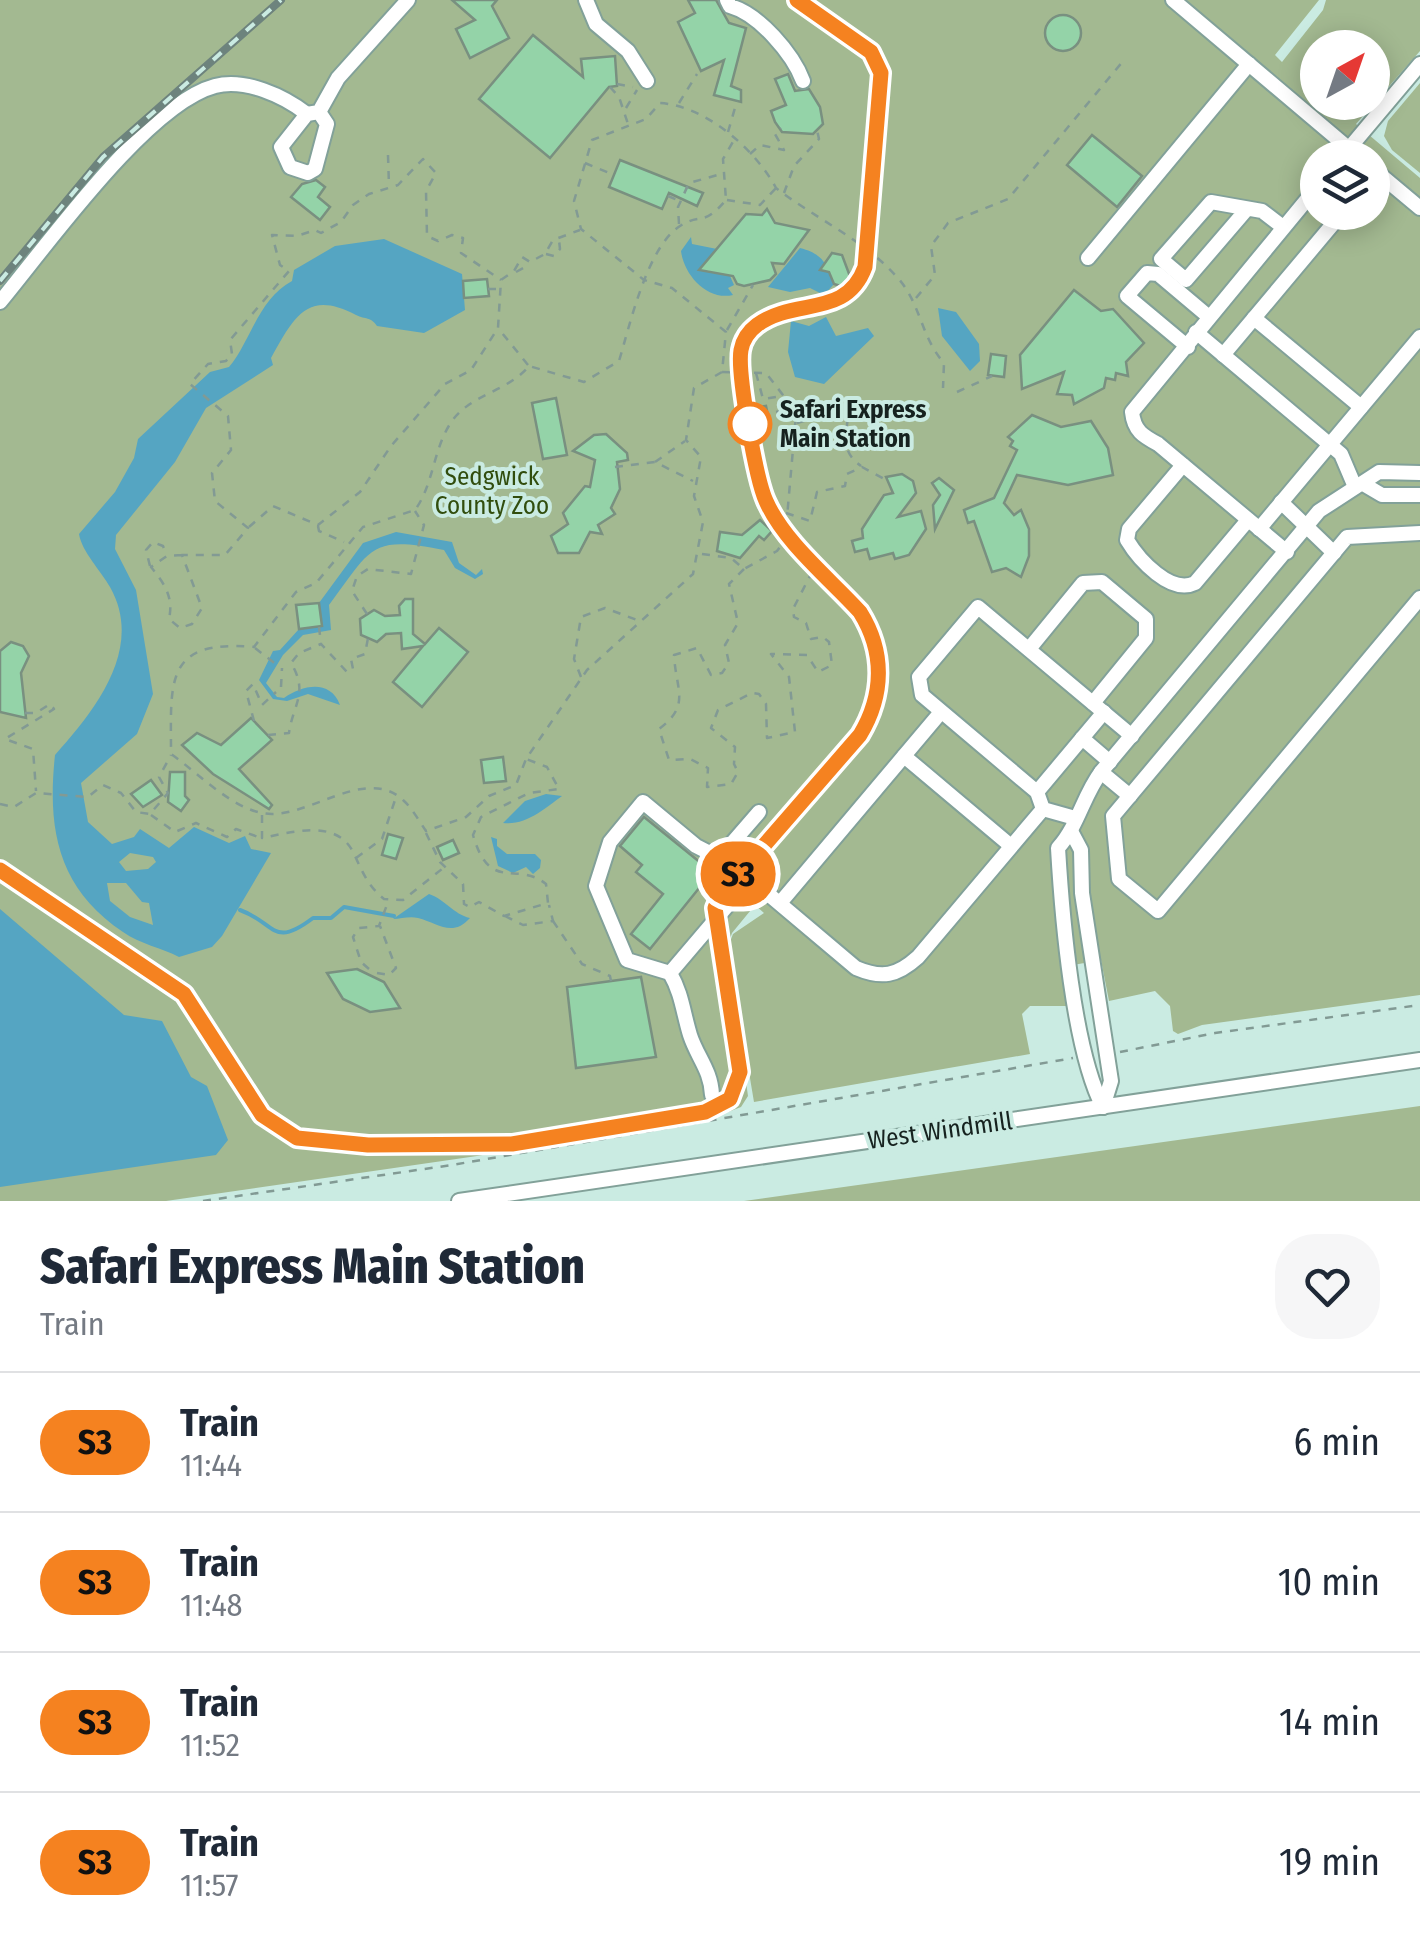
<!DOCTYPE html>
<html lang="en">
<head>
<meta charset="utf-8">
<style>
  body { margin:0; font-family:"Fira Sans Condensed",sans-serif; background:#f6f6f7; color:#1f2937; height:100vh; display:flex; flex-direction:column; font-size:38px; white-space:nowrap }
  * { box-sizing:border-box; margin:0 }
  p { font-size:32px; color:#747a83 }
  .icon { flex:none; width:55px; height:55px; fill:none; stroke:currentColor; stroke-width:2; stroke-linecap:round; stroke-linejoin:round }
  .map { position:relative; height:1201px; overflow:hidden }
  .side { display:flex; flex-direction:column; background:#fff; flex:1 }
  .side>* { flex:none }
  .badge { padding:0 20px; border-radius:32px; font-size:35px; line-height:65px }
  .needle { width:65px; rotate:40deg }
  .buttons { position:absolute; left:1300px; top:30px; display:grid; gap:20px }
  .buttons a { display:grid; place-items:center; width:90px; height:90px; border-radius:50%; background:#fff; box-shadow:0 5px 25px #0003; font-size:50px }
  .map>.badge { position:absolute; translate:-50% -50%; box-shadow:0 0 0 5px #fff }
  .round { display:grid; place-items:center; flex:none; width:105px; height:105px; border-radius:40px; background:#f6f6f7 }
  .headline { display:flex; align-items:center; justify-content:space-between; height:170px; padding:0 40px }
  h1 { font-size:48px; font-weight:800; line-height:75px }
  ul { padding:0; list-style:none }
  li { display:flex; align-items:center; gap:30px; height:140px; padding:0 40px; border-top:2px solid #e0e1e3 }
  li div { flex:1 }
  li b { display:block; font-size:38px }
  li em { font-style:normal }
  li .badge { min-width:110px; font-weight:700; text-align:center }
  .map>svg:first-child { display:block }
</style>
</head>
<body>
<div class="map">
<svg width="1420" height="1201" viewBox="0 0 1420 1201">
  <rect width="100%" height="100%" fill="#caebe2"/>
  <g fill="#a3b991" fill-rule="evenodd">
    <path d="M0 0H1319L1275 55 1282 62 1323 10 1326 0H1420V51L1356 124 1420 178V995L1202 1025 1178 1034 1173 1031 1170 1006 1155 991 1109 1001 1101 960 1062 967 1069 1006H1030L1022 1014 1030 1054 754 1102 728 947 733 934 764 913 755 905 732 933 727 947 748 1096 741 1107 728 1112 477 1156 166 1201H0ZM1318 48H1372V102H1318ZM1318 158H1372V212H1318Z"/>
    <polygon points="1420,83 1420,173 1392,150 1384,136 1388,121"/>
    <polygon points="1420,1106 1420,1201 744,1201"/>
  </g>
  <g fill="#55a5c2" fill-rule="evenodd">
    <path d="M691 237 692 244 717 249 700 270 730 276 734 285 728 288 733 295C707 301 684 275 681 251Z"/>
    <path d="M384 239 462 274 465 310 424 333 377 326C370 316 366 320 356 315 308 290 295 315 271 358L273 365 206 408 175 462 116 535 115 549 136 590 153 694 137 734 81 783 88 822 112 844 134 837 140 829 169 848 194 827 229 843 245 836 251 849 271 853 222 936 212 947 179 957C162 948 140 944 123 932 58 888 47 830 55 755 94 711 145 649 110 587 101 571 82 552 79 534L115 492 134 458 138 439 210 372 229 367C250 343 258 299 292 281L294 270 335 246ZM130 853 153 857 156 862 148 869 126 871 119 862ZM107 883H126L142 902 149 903 153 925 130 917 110 901Z"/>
    <path d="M800 248C823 254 826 263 834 284L824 295 810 288 790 292 768 287Z"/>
    <polygon points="938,308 956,312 979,344 980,361 970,371 942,336"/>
    <polygon points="826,317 836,336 868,328 874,336 824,384 795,377 788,352 791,321 809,326"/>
    <path d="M396 532 452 542 459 563 476 575 482 569 483 574 475 579 455 568 444 550C369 535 372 548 329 605L331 630 303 635 283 655 266 683 277 697 284 698C303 685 330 679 340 705L308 694 287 701 273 699 259 680 273 651 280 650 299 629 321 626 319 603 363 543Z"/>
    <path d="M546 794 562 796C547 807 526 826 503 823L525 801Z"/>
    <polygon points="491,837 497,839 497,846 507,854 535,854 541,860 540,868 533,874 526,867 513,873 498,866"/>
    <path d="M429 894C446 900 453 914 470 918 452 938 438 923 418 918 409 916 401 919 393 919Z"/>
    <polygon points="0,909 124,1015 162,1021 191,1077 207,1086 228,1140 216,1155 0,1187"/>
  </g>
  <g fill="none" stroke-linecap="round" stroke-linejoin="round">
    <path stroke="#55a5c2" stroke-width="4" d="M240 910C276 923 272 949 313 918H331L344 907 394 916"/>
  </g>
  <g fill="#94d3a8" stroke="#799080" stroke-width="2.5">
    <polygon points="452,0 497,0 492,6 509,38 470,58 456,29 475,20"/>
    <polygon points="688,0 716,0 729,23 746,28 731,86 741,90 741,102 714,95 724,60 701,71 678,22 695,13"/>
    <circle cx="1063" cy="33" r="18"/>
    <polygon points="533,35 583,77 581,59 615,56 617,86 609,87 550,158 479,99"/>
    <polygon points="788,74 795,91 809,89 820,107 823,124 813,134 782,132 775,122 771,111 786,105 775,79"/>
    <polygon points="1092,135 1142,176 1117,207 1067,165"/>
    <polygon points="620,160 703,193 697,206 669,193 662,209 609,187"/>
    <polygon points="316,180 325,187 318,197 330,207 320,220 291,197 302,184"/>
    <polygon points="767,209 775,223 809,230 784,264 772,263 776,274 770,280 744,286 737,284 733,276 699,270 746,214 762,215"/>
    <polygon points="832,253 842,255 851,279 844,287 834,284 829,272 820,270"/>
    <polygon points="487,279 489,296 464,298 463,281"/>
    <polygon points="1074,290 1101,311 1113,309 1144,343 1126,362 1128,376 1116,373 1115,380 1106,378 1104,388 1074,404 1072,395 1057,394 1064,372 1022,389 1020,355"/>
    <polygon points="991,354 1006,356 1004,377 988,375"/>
    <polygon points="556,398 567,455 543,459 532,403"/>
    <polygon points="766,406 769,421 754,424 751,408"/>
    <polygon points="1032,415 1061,427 1091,421 1108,448 1113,475 1068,485 1017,475 1004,503 1014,515 1021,510 1029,529 1029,556 1021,577 1006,568 992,572 974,521 968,523 964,510 994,498 1017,450 1010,446 1013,441 1008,437"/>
    <polygon points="606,434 627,453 628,460 617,462 620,489 611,508 615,514 598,525 602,534 590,532 579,553 558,553 551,536 568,524 563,513 585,486 590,487 595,460 573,451 594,435"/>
    <polygon points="902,474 913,481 916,493 898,517 921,511 926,529 909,555 895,559 893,553 870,559 867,549 855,552 852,541 863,538 862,529 884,495 893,493 886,477"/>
    <polygon points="939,478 954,490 935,529 933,505 940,495 932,483"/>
    <polygon points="760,520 772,531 764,540 759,536 740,558 717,551 720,532 742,535"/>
    <polygon points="405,599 413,599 413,634 425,644 439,628 468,652 422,707 393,682 423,646 402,649 401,633 386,634 377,642 361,635 360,619 374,610 385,616 400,615 399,606"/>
    <polygon points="319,603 322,626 299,629 296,605"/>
    <polygon points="11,642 23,646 29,656 21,673 26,718 0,712 0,651"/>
    <polygon points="251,718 272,740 239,769 272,805 269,809 213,774 182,745 197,733 221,745"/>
    <polygon points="503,757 506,781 484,783 481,760"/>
    <polygon points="170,772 185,772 185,796 189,800 181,811 168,802"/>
    <polygon points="151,780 162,795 143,807 131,794"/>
    <polygon points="644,817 712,872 650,949 631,934 663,894 636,872 642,865 620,846"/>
    <polygon points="388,834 403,838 396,859 382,855"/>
    <polygon points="453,840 459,853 443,860 437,847"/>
    <polygon points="357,969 384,982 400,1008 370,1012 343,999 327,973"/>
    <polygon points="641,977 656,1057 576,1068 567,987"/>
  </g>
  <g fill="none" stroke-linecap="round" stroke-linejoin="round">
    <defs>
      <g id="minor">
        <polyline points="586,0 596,24 628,51 647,81"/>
        <path d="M727 0 730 6C759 14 793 54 803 81"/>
        <polyline points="1173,0 1360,158"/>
        <polyline points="319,112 327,124 315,169 308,173 290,167 281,147 307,114 319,112 338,78 408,0"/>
        <polyline points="1341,158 1420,64"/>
        <polyline points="1372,168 1420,208"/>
        <polyline points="1247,209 1186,280 1161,259 1211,202 1262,211 1283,227"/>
        <polyline points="1088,258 1249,64"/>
        <path d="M0 302C46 247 147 104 215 86 245 78 284 96 307 114"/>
        <polyline points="1254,318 1361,407"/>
        <polyline points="1196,332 1341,454 1355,487"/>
        <polyline points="1188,347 1127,296 1147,273 1158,274 1209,317"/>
        <polyline points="1223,355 1343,212"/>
        <path d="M1183 465 1129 529 1127 540C1139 560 1171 595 1195 583L1248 520"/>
        <polyline points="1365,485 1382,495 1420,495"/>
        <polyline points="1281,502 1334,553"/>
        <polyline points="1259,529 1420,337"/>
        <polyline points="1420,533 1347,537 1113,816 1119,879 1158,911 1420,598"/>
        <path d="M1287 552 1158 444C1143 436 1134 431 1132 412L1318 186"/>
        <polyline points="1029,649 1083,583 1102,582 1146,619 1146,638 1093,703"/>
        <polyline points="1082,738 1110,762"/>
        <polyline points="904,756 1011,846"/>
        <polyline points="1101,772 1130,796"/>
        <polyline points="1037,792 1104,712"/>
        <polyline points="1075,818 1043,809 1037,792 922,695 919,677 978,607 1132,736"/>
        <polyline points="1072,833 1081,850 1082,893 1111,1081 1103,1107"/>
        <polyline points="720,857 759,812"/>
        <polyline points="780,903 941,712"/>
        <path d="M670 973 627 960 596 886 610 842 643 802 696 846 735 866 856 968C882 979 897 976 918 957L1043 809"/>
        <path d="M712 1095C711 1070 697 1057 690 1035 683 1012 682 994 670 973L750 879"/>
        <path d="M1103 1107C1073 1049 1062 916 1058 848 1078 826 1083 796 1101 772L1319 511 1379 472 1420 473"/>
        <polyline points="459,1201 1420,1060"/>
      </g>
    </defs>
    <use href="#minor" stroke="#82a199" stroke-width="18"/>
    <g stroke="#829a94" stroke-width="2.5" stroke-dasharray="8 8" stroke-linecap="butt">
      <polyline points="617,84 633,87"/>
      <polyline points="610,87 619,97 628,124"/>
      <polyline points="679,103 697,74"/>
      <polyline points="626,108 637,90"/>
      <polyline points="728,132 737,101"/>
      <polyline points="750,154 760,145 784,150 775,134 781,128"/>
      <polyline points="388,155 389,186"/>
      <polyline points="585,163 614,175"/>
      <polyline points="784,193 794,166 819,139 817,130"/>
      <polyline points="668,196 680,201"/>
      <polyline points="727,200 760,205 776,188"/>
      <polyline points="679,224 678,207 689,183 721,174"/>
      <polyline points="546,254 554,256 560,249 559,240"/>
      <polyline points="516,272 529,265"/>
      <polyline points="488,289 499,289"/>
      <polyline points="916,298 935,275 931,246 948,223 1008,199 1124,60"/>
      <polyline points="727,330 753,285"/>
      <polyline points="528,365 498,328 501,280 514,271 522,257 530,262 545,254 553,240 580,230"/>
      <path d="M722 372 694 388 686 440 701 457 694 496 703 522 693 574 587 670 526 759 516 785 489 796 466 817 426 831C419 821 412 808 403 800 364 764 306 822 262 813 230 807 197 772 171 754 171 681 164 639 254 647L296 592 316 583 363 527 415 510C434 484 433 448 452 421 471 394 509 391 529 366L584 382 619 361C630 325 647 247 680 226 702 212 702 228 726 200L723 159 734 140"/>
      <polyline points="756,373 763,399 782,396"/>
      <polyline points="957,392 992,376"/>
      <path d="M848 403C850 430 836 448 861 466"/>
      <path d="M903 415 848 402 793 408 766 373 722 372 726 332 672 288 644 280 581 229 574 201 592 140 646 119 660 103C706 106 755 149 776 188 813 217 864 240 896 276 921 302 920 336 944 363L943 388"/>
      <polyline points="797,423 808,420 808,406"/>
      <polyline points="655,462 685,441"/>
      <polyline points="615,467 655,462 693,481"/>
      <polyline points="786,513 810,521 817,492 845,486 847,474 862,467 888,481"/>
      <polyline points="318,526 319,531 344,542"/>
      <polyline points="249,527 273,506 318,525 360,492 391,446 445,384 471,370 498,328"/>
      <polyline points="702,554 731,558 744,569 777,551 785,540 796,415 793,408 768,414"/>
      <path d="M182 555 167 556 151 567C164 583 174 597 169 619L180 628 192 624 202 608 182 555H225L248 528 215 501 212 473 231 450 228 416 190 384 208 364 226 361 232 354 230 340 289 271 280 265 272 235 297 236 315 230 321 233 341 222 353 205 369 194 398 185 423 159 436 173 426 191 427 236 438 241 452 235 463 238 461 253 501 280"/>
      <polyline points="150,566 146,550 153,542 163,546 166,554"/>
      <path d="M744 569 729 584 738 623 725 645 729 663 722 673 711 675 697 648 674 655C676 691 691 705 659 729L669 760 690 759 708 768 707 787 731 784 738 772 734 764 735 747 711 728 718 710 752 693 759 694 766 704 767 738 795 732 789 677 771 654 807 655 818 672 832 665 829 642 823 637 811 639 806 623 794 617 793 609 811 574 784 542"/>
      <polyline points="367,614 352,591 357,576 368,569 411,574 424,525 415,511"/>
      <polyline points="319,627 321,644"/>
      <polyline points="255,648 277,665"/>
      <polyline points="581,677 574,659 581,617 605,608 637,620"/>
      <polyline points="281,687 282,668"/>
      <polyline points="25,713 36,713 50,704 54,709 5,739 33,749 36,791"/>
      <polyline points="254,721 246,691 253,684 262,705 276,692"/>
      <path d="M268 735 289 733C293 704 309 693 291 663L299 653 321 644 347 672 353 669 351 659 365 654 368 638"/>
      <polyline points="0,804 14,807 36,793 88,797 103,785 121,793 136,812 150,814 168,793 159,777 171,755"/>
      <polyline points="151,815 175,832 196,823 227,837 236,829 261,838"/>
      <path d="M262 815V838C292 832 338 818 354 854 363 873 368 886 384 899L403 900 442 869"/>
      <path d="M426 833 440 862 463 884 464 904 470 907 479 902 504 916 548 903 546 884C516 860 490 894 473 835L481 817 529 793 559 789 547 767 526 759"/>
      <polyline points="356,858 382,839 396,797"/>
      <polyline points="505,916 523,925 553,921 549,905"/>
      <polyline points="553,921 582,964 610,976 611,981"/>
      <polyline points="369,969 361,962 353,937 359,928 379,926 388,902"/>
      <polyline points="377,973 389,975 396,968 380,926"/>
      <polyline points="1120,1052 1215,1033 1420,1005"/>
      <polyline points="203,1201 452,1165 1073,1058"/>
    </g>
    <use href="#minor" stroke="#fff" stroke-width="14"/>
    <defs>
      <g id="rail">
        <path d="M797 0C887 62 886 48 876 159"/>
        <polyline points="0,281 103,157 281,0"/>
        <path d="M0 870 185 995 262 1115 297 1138 369 1145 513 1144 719 1107 738 1088 741 1072 715 908 741 871 860 735C884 695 884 652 860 612L785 530 765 499 740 355C751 301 812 319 847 296L865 267 869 218"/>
      </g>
    </defs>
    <use href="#rail" stroke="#6d837d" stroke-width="8"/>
    <use href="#rail" stroke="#caebe2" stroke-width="4" stroke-dasharray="11" stroke-linecap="butt"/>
  </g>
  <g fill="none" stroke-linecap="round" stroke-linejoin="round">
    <defs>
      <path id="line" d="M0 870 184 994 262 1115 297 1138 368 1145 512 1144 705 1112 730 1099 740 1072 715 908 720 896 860 735C884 695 885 652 860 612 829 578 784 542 766 501 756 479 737 372 741 350 743 339 749 331 757 325 795 297 846 319 865 267L881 73 871 52 797 0"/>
    </defs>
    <use href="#line" stroke="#fff" stroke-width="22"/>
    <use href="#line" stroke="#f58220" stroke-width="15"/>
  </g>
  <circle fill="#fff" stroke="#f58220" stroke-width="5" cx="750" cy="424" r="20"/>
  <g text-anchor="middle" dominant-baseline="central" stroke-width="8" stroke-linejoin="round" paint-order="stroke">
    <g font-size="25" font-weight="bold" fill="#16221f" stroke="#caebe2" text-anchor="start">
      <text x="780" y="410">Safari Express<tspan x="780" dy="29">Main Station</tspan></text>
    </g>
    <g font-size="25" fill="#314d0d" stroke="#caebe2">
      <text x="492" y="477">Sedgwick<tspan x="492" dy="29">County Zoo</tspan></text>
    </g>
    <g font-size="25" fill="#16221f" stroke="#caebe2">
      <text transform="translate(940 1131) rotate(-8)">West Windmill</text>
    </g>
  </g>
</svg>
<div class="buttons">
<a><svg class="needle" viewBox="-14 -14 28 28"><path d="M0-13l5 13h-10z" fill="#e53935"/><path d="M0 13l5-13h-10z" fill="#747a83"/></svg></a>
<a><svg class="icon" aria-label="layers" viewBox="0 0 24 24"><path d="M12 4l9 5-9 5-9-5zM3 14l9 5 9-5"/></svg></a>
</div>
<b class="badge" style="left:738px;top:874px;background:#f58220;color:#111">S3</b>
</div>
<section class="side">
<div class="headline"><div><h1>Safari Express Main Station</h1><p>Train</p></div><a class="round"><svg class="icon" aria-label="heart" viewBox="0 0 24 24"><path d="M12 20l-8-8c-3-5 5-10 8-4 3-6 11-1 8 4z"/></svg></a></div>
<ul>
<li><span class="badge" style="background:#f58220;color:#111">S3</span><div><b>Train</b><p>11:44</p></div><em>6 min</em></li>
<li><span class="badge" style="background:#f58220;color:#111">S3</span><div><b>Train</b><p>11:48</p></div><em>10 min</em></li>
<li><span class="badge" style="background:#f58220;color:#111">S3</span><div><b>Train</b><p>11:52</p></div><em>14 min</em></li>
<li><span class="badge" style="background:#f58220;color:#111">S3</span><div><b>Train</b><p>11:57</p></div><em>19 min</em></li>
</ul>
</section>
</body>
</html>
